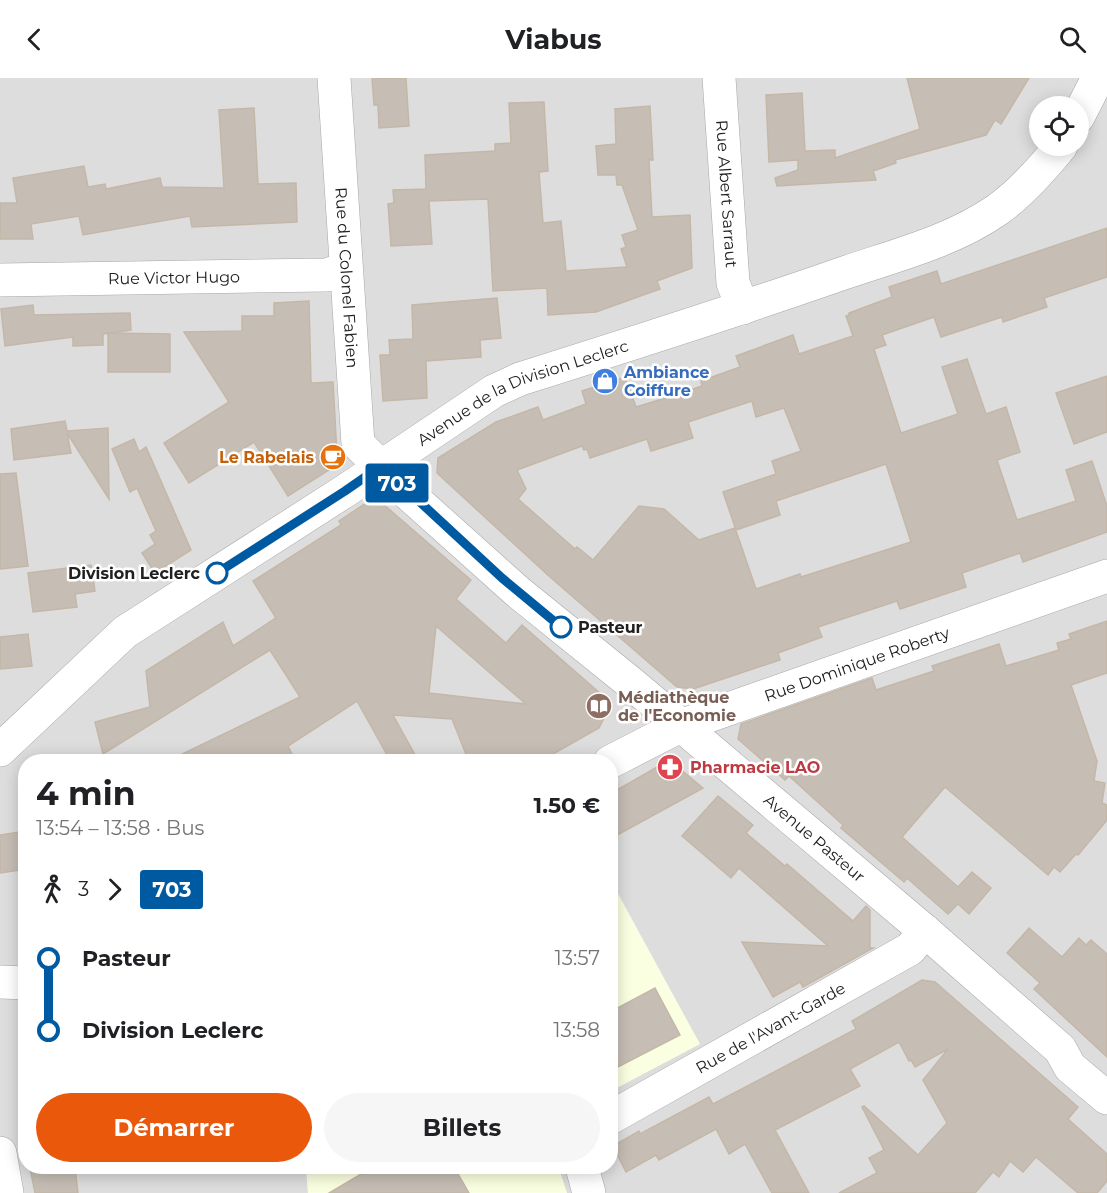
<!DOCTYPE html>
<html lang="fr">
<head>
<meta charset="utf-8">
<style>
  body { margin:0; font-family:Montserrat,sans-serif; background:#f6f6f6; color:#202124; height:100vh; display:flex; flex-direction:column; font-size:22px; white-space:nowrap }
  * { box-sizing:border-box; margin:0 }
  p { font-size:20px; color:#757577 }
  .icon { flex:none; width:33px; height:33px; fill:none; stroke:currentColor; stroke-width:2; stroke-linecap:round; stroke-linejoin:round }
  .map { position:relative; flex:1; overflow:hidden }
  .side { position:absolute; left:18px; top:676px; width:600px; height:420px; display:flex; flex-direction:column; background:#fff; border-radius:24px; box-shadow:0 3px 15px #0003 }
  .side>* { flex:none }
  .badge { padding:0 12px; border-radius:4px; font-size:21px; line-height:39px }
  .tools { position:absolute; left:1029px; top:18px; display:grid; gap:12px }
  .tools a { display:grid; place-items:center; width:60px; height:60px; border-radius:50%; background:#fff; box-shadow:0 3px 15px #0003; font-size:30px }
  .map>.badge { position:absolute; translate:-50% -50%; box-shadow:0 0 0 3px #fff }
  .legs { display:flex; align-items:center; gap:9px; height:66px; padding:0 18px; font-size:20px }
  .legs p { margin-inline-start:auto }
  .head { display:flex; align-items:center; justify-content:space-between; height:102px; padding:0 18px }
  h1 { font-size:33px; font-weight:700; line-height:45px }
  .cta { display:flex; gap:12px; margin-top:auto; padding:12px 18px }
  .cta a { flex:1; height:69px; border-radius:36px; background:#ea580c; color:#fff; font-size:24px; font-weight:700; line-height:69px; text-align:center }
  .cta a+a { background:#f6f6f6; color:#202124 }
  ul { padding:0 18px; list-style:none }
  li { display:flex; align-items:center; gap:21px; height:72px; font-size:22px }
  li i { display:grid; place-items:center; width:9px; height:100%; margin:0 8px; background:currentColor }
  li i::after { content:''; width:15px; height:15px; margin:-8px; border:4px solid; border-radius:50%; background:#fff }
  li p { margin-inline-start:auto }
  li:first-child i { background:linear-gradient(#0000 50%,currentColor 0) }
  li:last-child i { background:linear-gradient(currentColor 50%,#0000 0) }
  header { display:flex; justify-content:space-between; align-items:center; height:78px; padding:0 18px; background:#fff; font-size:27px; font-weight:700 }
  .map>svg:first-child { display:block }
</style>
</head>
<body>
<header><svg class="icon" aria-label="back" viewBox="0 0 24 24"><path d="M15 5l-7 7 7 7"/></svg>Viabus<svg class="icon" aria-label="search" viewBox="0 0 24 24"><circle cx="10" cy="10" r="6"/><path d="M15 15l6 6"/></svg></header>
<div class="map">
<svg width="1107" height="1115" viewBox="0 0 1107 1115">
  <rect width="100%" height="100%" fill="#f1efe6"/>
  <path fill="#dedddd" fill-rule="evenodd" d="M0 0H1107V1115H567L560 1094V1089H610L611 1013 699 965 611 802 610 684H26V1089H306L308 1115H0ZM1040 28H1078V68H1040Z"/>
  <g fill="#fbffe1">
    <polygon points="610,802 700,966 611,1013 610,1013"/>
    <polygon points="306,1089 560,1089 560,1094 567,1115 308,1115"/>
  </g>
  <g fill="#c6beb5" stroke="#c4b7a7" stroke-width="1.5" fill-rule="evenodd">
    <polygon points="372,0 406,0 409,48 379,50 378,27 374,27"/>
    <polygon points="907,0 1029,0 1001,46 995,42 986,57 895,82 896,85 873,93 876,102 777,108 775,100 798,92 798,82 769,84 766,17 802,15 805,73 835,72 835,80 920,51"/>
    <polygon points="544,24 548,93 539,94 543,145 561,143 566,193 627,189 621,171 626,169 622,157 638,152 622,107 617,107 616,97 598,97 596,68 616,66 615,31 650,28 653,82 649,82 652,139 690,137 692,190 657,203 660,211 596,234 548,237 547,210 493,213 488,121 429,123 432,166 391,168 388,126 394,125 393,112 426,111 425,77 495,73 495,66 511,65 509,25"/>
    <polygon points="254,30 258,106 296,105 297,144 192,149 190,138 83,157 79,138 31,146 33,161 0,161 0,125 17,125 13,100 84,88 88,109 105,106 106,111 160,100 162,109 224,110 219,32"/>
    <path d="M1107 150V199L1044 220 1047 229 1003 244 1002 239 941 259 934 239 882 257 886 267 874 271 901 355 958 336 942 289 967 281 986 336 1006 329 1020 374 997 382 1017 442 1076 423 1066 392 1092 383 1107 428V454L1023 484 1020 475 962 495 966 509 900 531 897 523 818 549 822 559 778 575 780 582 693 611 677 609 550 499 437 395 438 380 496 344 538 329 543 342 586 326 582 313 625 299 636 329 672 318 702 308 701 303 740 289 736 278 793 257 799 276 853 258 846 238 849 237V235L892 219 889 209 937 193 941 206ZM752 323 756 339 784 330 801 373 772 383 776 396 723 414 736 452 780 437 776 423 886 386 911 464 801 499 800 496 756 511 735 450 699 462 664 431 639 428 593 482 577 469 575 471 518 421 526 411 517 392 582 368 584 372 587 371 590 380 647 361 651 373 693 360 688 344Z"/>
    <polygon points="497,220 501,260 480,262 481,279 426,283 427,320 383,323 380,277 390,277 389,262 413,261 412,227"/>
    <polygon points="309,223 311,305 333,304 337,377 332,390 288,418 254,364 189,405 164,365 229,324 184,254 242,253 242,238 274,238 274,225"/>
    <polygon points="33,227 34,237 130,235 131,252 103,256 103,267 73,268 73,259 5,268 1,231"/>
    <polygon points="108,255 170,256 170,294 108,294"/>
    <polygon points="1107,298 1107,354 1074,366 1056,315"/>
    <polygon points="65,343 67,353 108,350 109,421 67,355 71,375 14,382 11,351"/>
    <polygon points="134,361 139,374 146,369 191,472 155,495 142,475 155,466 150,457 156,453 137,410 130,414 112,371"/>
    <polygon points="16,395 28,488 0,491 0,396"/>
    <path d="M366 425 383 426 471 502 456 521 506 565 522 547 602 617 607 634 599 650 539 684H469L452 641 393 637 419 684H391L357 623 288 668 296 684H166L300 619 270 572 103 676 95 644 150 629 146 593 223 544 233 568 276 540 253 503 341 447 339 443ZM436 548 526 626 429 615Z"/>
    <polygon points="91,487 95,513 75,516 77,529 33,534 28,495"/>
    <polygon points="1107,543 1107,595 1071,607 1097,683 1094,703 1105,705 1102,725 1107,727 1107,742 1078,777 1076,776 1060,794 1054,789 1048,797 945,709 902,759 958,809 972,794 991,810 969,836 958,826 948,836 907,800 904,804 841,750 843,747 789,698 785,702 738,661 741,646 872,600 876,612 934,593 932,588 999,566 1006,588 1059,572 1057,565 1071,561 1069,556"/>
    <polygon points="28,556 32,588 0,591 0,559"/>
    <polygon points="657,689 680,691 703,710 610,761 610,716"/>
    <polygon points="718,718 753,747 746,755 785,788 787,786 853,843 866,828 870,832 870,870 873,870 803,909 800,904 773,919 742,864 828,868 739,790 731,800 682,758"/>
    <polygon points="26,753 26,791 0,795 0,757"/>
    <polygon points="1029,850 1062,879 1079,860 1086,867 1091,862 1107,876 1107,979 1034,911 1040,905 1007,875"/>
    <polygon points="922,902 935,904 1078,1029 1068,1041 1107,1076 1107,1103 1097,1115 1078,1115 1036,1079 1023,1094 1010,1083 999,1099 993,1094 975,1115 839,1115 877,1095 869,1080 884,1072 862,1029 864,1028 918,1077 947,1045 923,1002 948,971 915,989 911,982 909,983 899,964 850,991 860,1008 775,1052 809,1115 772,1115 745,1066 729,1076 716,1051 659,1082 656,1077 626,1094 613,1068 639,1053 640,1056 709,1019 713,1026 856,951 852,943"/>
    <polygon points="655,910 680,957 610,993 610,934"/>
    <polygon points="61,1089 75,1090 78,1115 35,1115 30,1090"/>
    <polygon points="373,1089 454,1089 469,1115 329,1115"/>
  </g>
  <g fill="none" stroke-linecap="round" stroke-linejoin="round">
    <defs>
      <g id="minor">
        <path id="s1" d="M334 0 358 366 404 412 518 514 632 606 925 853 1060 971 1070 989 1107 1020"/>
        <path id="s2" d="M719 0 733 205 743 230"/>
        <polyline points="1078,39 1098,0"/>
        <path id="s3" d="M0 202 327 197 346 190"/>
        <path id="s4" d="M0 672 125 554 345 413 494 313 520 301C628 267 735 233 841 196 893 178 951 164 997 132 1021 115 1043 90 1061 68"/>
        <path id="s5" d="M610 684 680 648 1107 498"/>
        <polyline points="0,904 26,905"/>
        <path id="s6" d="M610 1040 910 871 925 853"/>
        <polyline points="0,1075 7,1115"/>
        <polyline points="582,1089 589,1115"/>
      </g>
    </defs>
    <use href="#minor" stroke="#a7a7a7" stroke-width="34"/>
    <use href="#minor" stroke="#fff" stroke-width="33"/>
  </g>
  <g fill="none" stroke-linecap="round" stroke-linejoin="round">
    <defs>
      <polyline id="line-1" points="217,495 345,413 381,388 502,500 561,549"/>
    </defs>
    <use href="#line-1" stroke="#fff" stroke-width="14"/>
    <use href="#line-1" stroke="#005aa1" stroke-width="9"/>
  </g>
  <defs>
    <symbol id="shop-disc" viewBox="-11 -11 22 22"><circle r="9.5" fill="#3f7fe0" stroke="#fff"/><path d="M-5-2.5h2.3a2.7 3.5 0 0 1 5.4 0H5L5.5 6h-11ZM-1.5-2.5h3a1.5 2.3 0 0 0-3 0Z" fill="#fff"/></symbol>
    <symbol id="cafe-disc" viewBox="-11 -11 22 22"><circle r="9.5" fill="#e8710a" stroke="#fff"/><path d="M-5.5-4.5H6V0H3Q3 3.5 0 3.5H-2.5Q-5.5 3.5-5.5 0ZM3-3.2v2h1.7v-2ZM-6 4.5H4V6H-6Z" fill="#fff"/></symbol>
    <symbol id="library-disc" viewBox="-11 -11 22 22"><circle r="9.5" fill="#8d6e63" stroke="#fff"/><path d="M-6-4Q-3-5.5-.7-3.5V5Q-3 3-6 4ZM6-4Q3-5.5 .7-3.5V5Q3 3 6 4Z" fill="#fff"/></symbol>
    <symbol id="pharmacy-disc" viewBox="-11 -11 22 22"><circle r="9.5" fill="#e0444e" stroke="#fff"/><path d="M-2-6h4v4h4v4h-4v4h-4v-4h-4v-4h4Z" fill="#fff"/></symbol>
  </defs>
  <g fill-rule="evenodd">
    <use href="#shop-disc" x="590" y="288" width="30" height="30"/>
    <use href="#cafe-disc" x="318" y="364" width="30" height="30"/>
    <use href="#library-disc" x="584" y="613" width="30" height="30"/>
    <use href="#pharmacy-disc" x="655" y="674" width="30" height="30"/>
  </g>
  <g fill="#fff" stroke="#005aa1" stroke-width="3">
    <circle cx="217" cy="495" r="10"/>
    <circle cx="561" cy="549" r="10"/>
  </g>
  <g text-anchor="middle" dominant-baseline="central" stroke-width="5" stroke-linejoin="round" paint-order="stroke">
    <g font-size="16" fill="#202020" stroke="#fff">
      <text stroke="none"><textPath href="#s2" startOffset="116">Rue Albert Sarraut</textPath></text>
      <text stroke="none"><textPath href="#s3" startOffset="174">Rue Victor Hugo</textPath></text>
      <text stroke="none"><textPath href="#s1" startOffset="200">Rue du Colonel Fabien</textPath></text>
      <text stroke="none"><textPath href="#s4" startOffset="638">Avenue de la Division Leclerc</textPath></text>
      <text stroke="none"><textPath href="#s5" startOffset="266">Rue Dominique Roberty</textPath></text>
      <text stroke="none"><textPath href="#s1" startOffset="970">Avenue Pasteur</textPath></text>
      <text stroke="none"><textPath href="#s6" startOffset="184">Rue de l'Avant-Garde</textPath></text>
    </g>
    <g font-size="16" font-weight="bold" fill="#366cbe" stroke="#fff" text-anchor="start">
      <text x="624" y="294">Ambiance<tspan x="624" dy="18">Coiffure</tspan></text>
    </g>
    <g font-size="16" font-weight="bold" fill="#c56008" stroke="#fff" text-anchor="end">
      <text x="314" y="379">Le Rabelais</text>
    </g>
    <g font-size="16" font-weight="bold" fill="#202020" stroke="#fff" text-anchor="end">
      <text x="200" y="495">Division Leclerc</text>
      <text x="578" y="549" text-anchor="start">Pasteur</text>
    </g>
    <g font-size="16" font-weight="bold" fill="#785e54" stroke="#fff" text-anchor="start">
      <text x="618" y="619">Médiathèque<tspan x="618" dy="18">de l'Economie</tspan></text>
    </g>
    <g font-size="16" font-weight="bold" fill="#be3a42" stroke="#fff" text-anchor="start">
      <text x="690" y="689">Pharmacie LAO</text>
    </g>
  </g>
</svg>
<div class="tools">
<a><svg class="icon" aria-label="locate" viewBox="0 0 24 24"><circle cx="12" cy="12" r="6"/><path d="M12 2v4M12 18v4M2 12h4M18 12h4"/></svg></a>
</div>
<b class="badge" style="left:397px;top:405px;background:#005aa1;color:#fff">703</b>
<section class="side">
<div class="head"><div><h1>4 min</h1><p>13:54 – 13:58 · Bus</p></div><b>1.50 €</b></div>
<div class="legs"><svg class="icon" aria-label="walk" viewBox="0 0 24 24"><circle cx="13" cy="4" r="2"/><path d="M13 8l-2 6 4 7M11 14l-3 7M7 12l3-4h3l4 4"/></svg>3<svg class="icon" aria-label="forward" viewBox="0 0 24 24"><path d="M9 5l7 7-7 7"/></svg><b class="badge" style="background:#005aa1;color:#fff">703</b></div>
<ul>
<li><i style="color:#005aa1"></i><b>Pasteur</b><p>13:57</p></li>
<li><i style="color:#005aa1"></i><b>Division Leclerc</b><p>13:58</p></li>
</ul>
<div class="cta"><a>Démarrer</a><a>Billets</a></div>
</section>
</div>
</body>
</html>
